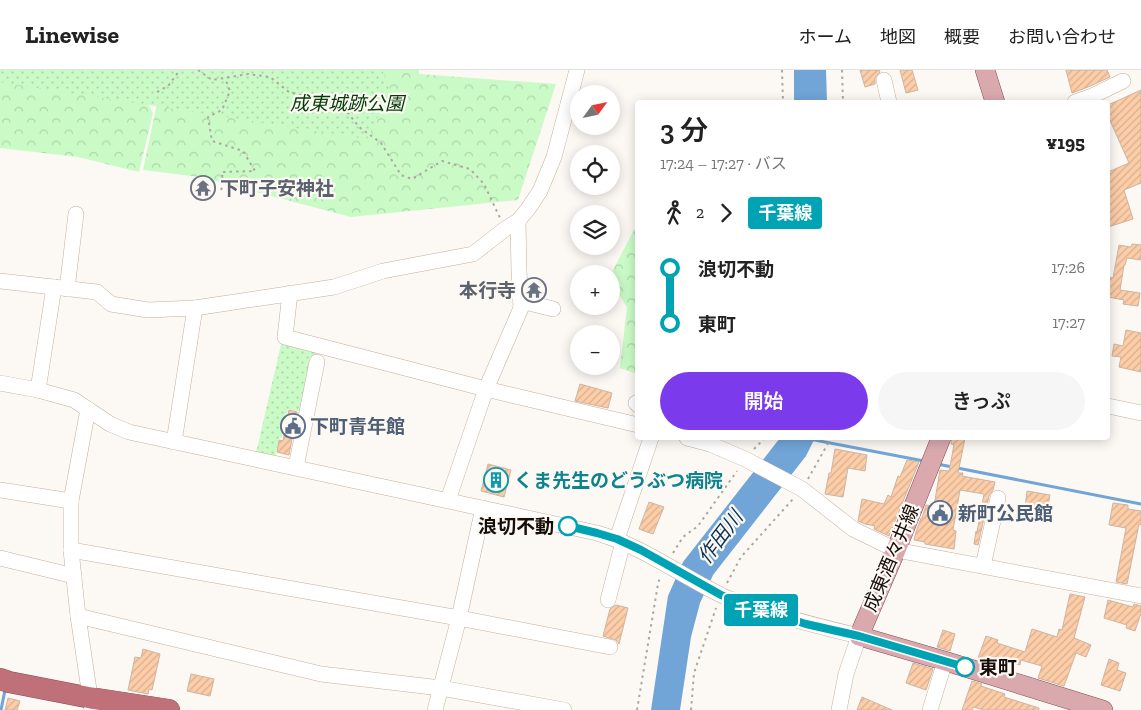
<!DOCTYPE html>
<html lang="ja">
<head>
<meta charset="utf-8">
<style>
  body { margin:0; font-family:"Zilla Slab","Noto Sans JP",serif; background:#f6f6f6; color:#222; height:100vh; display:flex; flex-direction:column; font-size:19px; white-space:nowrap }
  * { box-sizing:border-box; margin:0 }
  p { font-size:16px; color:#767676 }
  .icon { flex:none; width:28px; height:28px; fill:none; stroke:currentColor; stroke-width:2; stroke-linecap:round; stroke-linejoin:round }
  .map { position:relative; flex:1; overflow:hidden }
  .sheet { position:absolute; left:635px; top:30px; width:475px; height:340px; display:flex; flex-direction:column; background:#fff; border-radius:5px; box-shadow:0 2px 12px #0003 }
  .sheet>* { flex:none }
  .badge { padding:0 10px; border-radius:4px; font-size:18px; line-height:32px }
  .needle { width:32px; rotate:57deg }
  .tools { position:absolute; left:570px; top:15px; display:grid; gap:10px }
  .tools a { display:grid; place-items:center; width:50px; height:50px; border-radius:50%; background:#fff; box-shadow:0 2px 12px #0003; font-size:25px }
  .map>.badge { position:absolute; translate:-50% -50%; box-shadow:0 0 0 2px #fff }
  .legs { display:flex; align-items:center; gap:8px; height:55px; padding:0 25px; font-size:16px }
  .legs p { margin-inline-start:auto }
  .headline { display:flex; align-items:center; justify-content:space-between; height:85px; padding:0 25px }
  h1 { font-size:28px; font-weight:600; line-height:38px }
  .action { display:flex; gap:10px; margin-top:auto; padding:10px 25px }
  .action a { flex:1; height:58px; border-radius:30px; background:#7c3aed; color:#fff; font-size:20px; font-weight:600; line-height:58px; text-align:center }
  .action a+a { background:#f6f6f6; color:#222 }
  ul { padding:0 25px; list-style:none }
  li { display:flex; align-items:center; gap:18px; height:55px; font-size:19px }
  li i { display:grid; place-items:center; width:8px; height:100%; margin:0 6px; background:currentColor }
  li i::after { content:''; width:12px; height:12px; margin:-6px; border:4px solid; border-radius:50%; background:#fff }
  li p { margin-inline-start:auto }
  li:first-child i { background:linear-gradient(#0000 50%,currentColor 0) }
  li:last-child i { background:linear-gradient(currentColor 50%,#0000 0) }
  header { display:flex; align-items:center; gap:30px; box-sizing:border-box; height:70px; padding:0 25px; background:#fff; border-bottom:1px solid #e0e0e0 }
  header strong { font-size:24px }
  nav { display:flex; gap:28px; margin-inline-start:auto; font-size:18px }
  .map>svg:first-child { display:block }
</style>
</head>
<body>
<header>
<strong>Linewise</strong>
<nav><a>ホーム</a><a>地図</a><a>概要</a><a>お問い合わせ</a></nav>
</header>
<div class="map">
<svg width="1141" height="640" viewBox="0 0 1141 640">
  <defs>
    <pattern id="forest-crowns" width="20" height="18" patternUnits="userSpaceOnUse" patternTransform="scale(1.25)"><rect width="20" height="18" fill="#cafbc7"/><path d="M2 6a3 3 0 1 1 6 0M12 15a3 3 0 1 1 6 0" fill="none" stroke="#add6a9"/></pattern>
    <pattern id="park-dots" width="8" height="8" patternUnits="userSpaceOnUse" patternTransform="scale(1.25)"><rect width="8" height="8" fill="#cafbc7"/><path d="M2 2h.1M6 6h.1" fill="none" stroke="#add6a9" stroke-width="1.8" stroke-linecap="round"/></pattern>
    <pattern id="building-hatch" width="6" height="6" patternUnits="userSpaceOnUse" patternTransform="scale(1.25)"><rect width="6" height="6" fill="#fdcda8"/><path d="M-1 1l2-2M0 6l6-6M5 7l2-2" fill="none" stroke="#d8af8f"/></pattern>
  </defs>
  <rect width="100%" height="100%" fill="#fcf8f4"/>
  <g fill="url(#forest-crowns)">
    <polygon points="0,0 140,21 153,43 139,102 78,87 0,78"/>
    <polygon points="164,0 419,0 419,4 556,14 518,130 351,147 199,107 143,100"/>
    <polygon points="637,154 637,304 620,298 627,237 611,212 611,204"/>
  </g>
  <g fill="url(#park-dots)">
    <polygon points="0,0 382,0 391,20 367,69 0,12"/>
    <polygon points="282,270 317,279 304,342 288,339 282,368 279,368 275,387 256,383"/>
  </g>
  <g fill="#71a5d7">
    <polygon points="794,0 826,0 827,32 794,32"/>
    <polygon points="780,368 815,368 806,386 713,505 700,533 691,567 680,640 651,640 668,526 683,492"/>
  </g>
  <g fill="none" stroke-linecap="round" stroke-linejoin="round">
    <g stroke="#71a5d7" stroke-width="3">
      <polyline points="804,368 924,391"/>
      <polyline points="937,394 1141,434"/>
      <polyline points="1,640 5,620"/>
    </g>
  </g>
  <g fill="url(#building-hatch)" stroke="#ccb5a3">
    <polygon points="860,0 879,0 880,2 875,8 875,14 865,17"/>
    <polygon points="900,0 912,0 918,20 906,23"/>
    <polygon points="1066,0 1107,0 1110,7 1088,17 1072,23"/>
    <polygon points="1141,20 1141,113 1124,120 1133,149 1108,157 1108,102 1129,93 1108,46 1108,35"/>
    <polygon points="1132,174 1141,175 1141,190 1127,188 1125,195 1124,195 1120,220 1140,223 1138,236 1123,234 1124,230 1108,227 1108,207 1113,208 1119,175 1131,177"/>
    <polygon points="1126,260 1141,263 1141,302 1119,297 1121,287 1112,286 1114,274 1123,276"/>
    <polygon points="580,314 612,323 608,338 575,331"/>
    <polygon points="289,340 297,342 289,385 277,382 279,370 283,371"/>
    <polygon points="952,368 965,368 958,403 963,403 962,406 995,412 993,420 989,426 978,475 974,474 976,461 977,462 984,424 960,420 953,460 956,461 954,479 925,474 925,472 914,470 916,462 921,448 922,448 926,435 934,436 940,400 949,401 954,375 951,374"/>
    <polygon points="835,379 867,385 865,401 848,398 843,427 825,424 829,403 831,403"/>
    <polygon points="907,390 919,392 889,466 874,459 875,456 865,454 858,451 862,429 884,434 888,425 891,427 898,406 900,407"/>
    <polygon points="488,394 511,400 504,427 481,421"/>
    <polygon points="1027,421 1050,425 1047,440 1025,437"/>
    <polygon points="649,432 664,437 653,464 639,459"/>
    <polygon points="1113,433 1128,435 1128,439 1141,441 1141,455 1139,454 1127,514 1116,512 1126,458 1109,455"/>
    <polygon points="1070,524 1085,527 1074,568 1091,575 1086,587 1076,583 1064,616 1038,608 1042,596 1021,590 1020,595 994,587 993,593 978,588 986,566 998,570 997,573 1025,582 1032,559 1057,567 1059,559 1062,560"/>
    <polygon points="1108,530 1133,537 1134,534 1141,536 1141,543 1135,561 1126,558 1127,555 1104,548"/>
    <polygon points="616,535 628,538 619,574 616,570 603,566 610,539"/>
    <polygon points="943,560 955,564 950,581 937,577"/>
    <polygon points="143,579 160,584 152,620 149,619 148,624 128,620 135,587 141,588"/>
    <polygon points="1109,589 1119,593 1117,600 1126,603 1120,621 1101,615"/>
    <polygon points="913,593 933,599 926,620 906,613"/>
    <polygon points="191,604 214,609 210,626 187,621"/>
    <polygon points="972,611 982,614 981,616 1005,624 1004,627 1039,638 1039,640 984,640 973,637 972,640 962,640"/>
    <polygon points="862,627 892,640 857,640"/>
    <polygon points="8,628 20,631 17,640 5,640"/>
  </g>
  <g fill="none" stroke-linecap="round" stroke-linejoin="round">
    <defs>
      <g id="minor">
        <polyline points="884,10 889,32"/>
        <polyline points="1075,32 1092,26 1123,11"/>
        <polyline points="0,211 97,222 111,234 148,240 195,238 334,217 383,201 473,184 505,159 518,151 528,139 540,121 554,87 577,0"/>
        <polyline points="67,219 76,144"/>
        <polyline points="290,223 285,267 486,319 638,355"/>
        <polyline points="521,231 553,239"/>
        <path d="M0 313 38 320 74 330 110 354 129 362 597 463C643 477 677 503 719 524 728 529 739 532 748 535 784 548 821 557 859 566L846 604 839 640"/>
        <polyline points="38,320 54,217"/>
        <polyline points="636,333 638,335"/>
        <polyline points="1108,336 1141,343"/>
        <polyline points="88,339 71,431 71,480 78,546 92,640"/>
        <polyline points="687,368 710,374 745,389 802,419 853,459 896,480 1141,526"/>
        <polyline points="174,372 195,238"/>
        <polyline points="296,397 317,292"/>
        <polyline points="0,420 71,431"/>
        <polyline points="448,430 486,319 521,238 519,201 518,151"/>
        <polyline points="617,469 651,368"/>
        <polyline points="71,480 459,548 610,577"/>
        <polyline points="0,488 74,506"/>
        <polyline points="983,496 998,428"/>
        <polyline points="608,530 623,472"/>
        <polyline points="78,546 321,604 441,618 564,640"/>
        <polyline points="435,640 459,548 483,438"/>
        <polyline points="930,640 945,591"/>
      </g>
      <g id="major">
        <polyline points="985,0 995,32"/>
        <polyline points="941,368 896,480 859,566 945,591 1103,640"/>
      </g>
      <polyline id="highway" points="0,609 9,612 91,628 169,640"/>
    </defs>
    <use href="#minor" stroke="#c6af9d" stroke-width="16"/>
    <use href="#major" stroke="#844e51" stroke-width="20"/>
    <use href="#highway" stroke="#844e51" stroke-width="22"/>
    <g stroke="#ada8a3" stroke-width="2" stroke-dasharray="2.5 4" stroke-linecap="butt">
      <polyline points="198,0 212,10 248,4 270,7 289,22 333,33 348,43 359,57 381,73 401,105 412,109 442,91 470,99 484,114 500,148"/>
      <polyline points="782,0 783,32"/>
      <polyline points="842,0 843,32"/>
      <polyline points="157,22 168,16 180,0"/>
      <polyline points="221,120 223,115 222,102 255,101 243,81 212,71 208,47 222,40 230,21 225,8"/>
      <polyline points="754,379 765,368"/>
      <polyline points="808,409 831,368"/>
      <polyline points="673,483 683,467 698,456 737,401"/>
      <polyline points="727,513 741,487 793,429"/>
      <polyline points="637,640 658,514 660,507"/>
      <polyline points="691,640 694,603 716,538"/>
    </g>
    <use href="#minor" stroke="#fff" stroke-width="15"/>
    <use href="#major" stroke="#d9a9ae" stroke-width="19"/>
    <use href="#highway" stroke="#c07078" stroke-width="21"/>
  </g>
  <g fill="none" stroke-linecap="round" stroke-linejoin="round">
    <defs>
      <polyline id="line-1" points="568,456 597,463 617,469 641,480 721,525 758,539 806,554 859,566 965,597"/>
    </defs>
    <use href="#line-1" stroke="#fff" stroke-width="11"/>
    <use href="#line-1" stroke="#00a3b4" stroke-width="8"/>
  </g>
  <defs>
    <symbol id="temple-ring" viewBox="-11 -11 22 22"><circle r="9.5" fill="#fcf8f4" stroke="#6b7280" stroke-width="1.5"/><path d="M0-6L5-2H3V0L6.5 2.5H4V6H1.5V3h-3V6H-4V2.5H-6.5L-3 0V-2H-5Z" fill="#6b7280"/></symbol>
    <symbol id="civic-ring" viewBox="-11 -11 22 22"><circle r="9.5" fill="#fcf8f4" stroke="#5c6f8a" stroke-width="1.5"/><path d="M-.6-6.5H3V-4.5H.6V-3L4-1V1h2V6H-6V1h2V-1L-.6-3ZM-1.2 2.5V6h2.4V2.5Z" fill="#5c6f8a"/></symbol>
    <symbol id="building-ring" viewBox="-11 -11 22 22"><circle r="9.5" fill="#fcf8f4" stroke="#0f9aa8" stroke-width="1.5"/><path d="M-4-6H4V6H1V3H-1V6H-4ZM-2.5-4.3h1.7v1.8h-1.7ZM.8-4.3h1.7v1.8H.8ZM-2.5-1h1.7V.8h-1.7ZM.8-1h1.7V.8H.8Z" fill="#0f9aa8"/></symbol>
  </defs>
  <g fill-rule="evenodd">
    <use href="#temple-ring" x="189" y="104" width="28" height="28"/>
    <use href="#temple-ring" x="520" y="206" width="28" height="28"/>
    <use href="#civic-ring" x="279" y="342" width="28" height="28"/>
    <use href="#building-ring" x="482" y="396" width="28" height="28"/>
    <use href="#civic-ring" x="926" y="429" width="28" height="28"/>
  </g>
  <g fill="#fff" stroke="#00a3b4" stroke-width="2.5">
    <circle cx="568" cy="456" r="9"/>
    <circle cx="965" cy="597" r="9"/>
  </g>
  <g text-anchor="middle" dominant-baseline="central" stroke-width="4.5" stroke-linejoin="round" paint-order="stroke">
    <g font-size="19" font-style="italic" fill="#033a05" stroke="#fcf8f4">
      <text x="347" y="33">成東城跡公園</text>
    </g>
    <g font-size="19" font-weight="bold" fill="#5b616d" stroke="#fcf8f4" text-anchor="start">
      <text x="220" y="118">下町子安神社</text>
      <text x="516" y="220" text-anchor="end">本行寺</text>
    </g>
    <g font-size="19" font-weight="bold" fill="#4e5e75" stroke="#fcf8f4" text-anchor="start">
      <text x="310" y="356">下町青年館</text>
      <text x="958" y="443">新町公民館</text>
    </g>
    <g font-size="19" font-weight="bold" fill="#0d838f" stroke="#fcf8f4" text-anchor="start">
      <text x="514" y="410">くま先生のどうぶつ病院</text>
    </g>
    <g font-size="19" font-weight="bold" fill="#160e08" stroke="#fcf8f4" text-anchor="end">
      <text x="554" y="456">浪切不動</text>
      <text x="979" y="597" text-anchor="start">東町</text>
    </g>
    <g font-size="19" fill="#160e08" stroke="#fcf8f4">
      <text transform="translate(891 488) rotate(-67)">成東酒々井線</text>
    </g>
    <g font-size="20" font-style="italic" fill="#0c3354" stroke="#fcf8f4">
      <text transform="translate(720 467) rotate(-53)">作田川</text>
    </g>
  </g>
</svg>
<div class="tools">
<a><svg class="needle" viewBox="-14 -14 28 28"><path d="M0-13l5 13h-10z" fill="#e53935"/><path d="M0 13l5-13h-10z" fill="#767676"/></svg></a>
<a><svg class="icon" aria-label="locate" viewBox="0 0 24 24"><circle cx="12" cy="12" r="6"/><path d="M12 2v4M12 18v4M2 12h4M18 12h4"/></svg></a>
<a><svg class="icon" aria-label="layers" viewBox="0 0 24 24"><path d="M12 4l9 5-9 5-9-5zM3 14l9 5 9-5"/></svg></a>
<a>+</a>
<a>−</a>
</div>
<b class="badge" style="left:761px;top:540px;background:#00a3b4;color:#fff">千葉線</b>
<section class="sheet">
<div class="headline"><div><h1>3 分</h1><p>17:24 – 17:27 · バス</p></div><b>¥195</b></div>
<div class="legs"><svg class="icon" aria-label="walk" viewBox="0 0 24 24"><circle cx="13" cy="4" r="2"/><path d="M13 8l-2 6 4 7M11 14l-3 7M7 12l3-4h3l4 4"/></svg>2<svg class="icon" aria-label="forward" viewBox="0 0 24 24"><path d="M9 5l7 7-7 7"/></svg><b class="badge" style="background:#00a3b4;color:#fff">千葉線</b></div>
<ul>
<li><i style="color:#00a3b4"></i><b>浪切不動</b><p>17:26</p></li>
<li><i style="color:#00a3b4"></i><b>東町</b><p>17:27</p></li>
</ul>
<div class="action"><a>開始</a><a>きっぷ</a></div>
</section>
</div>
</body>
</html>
